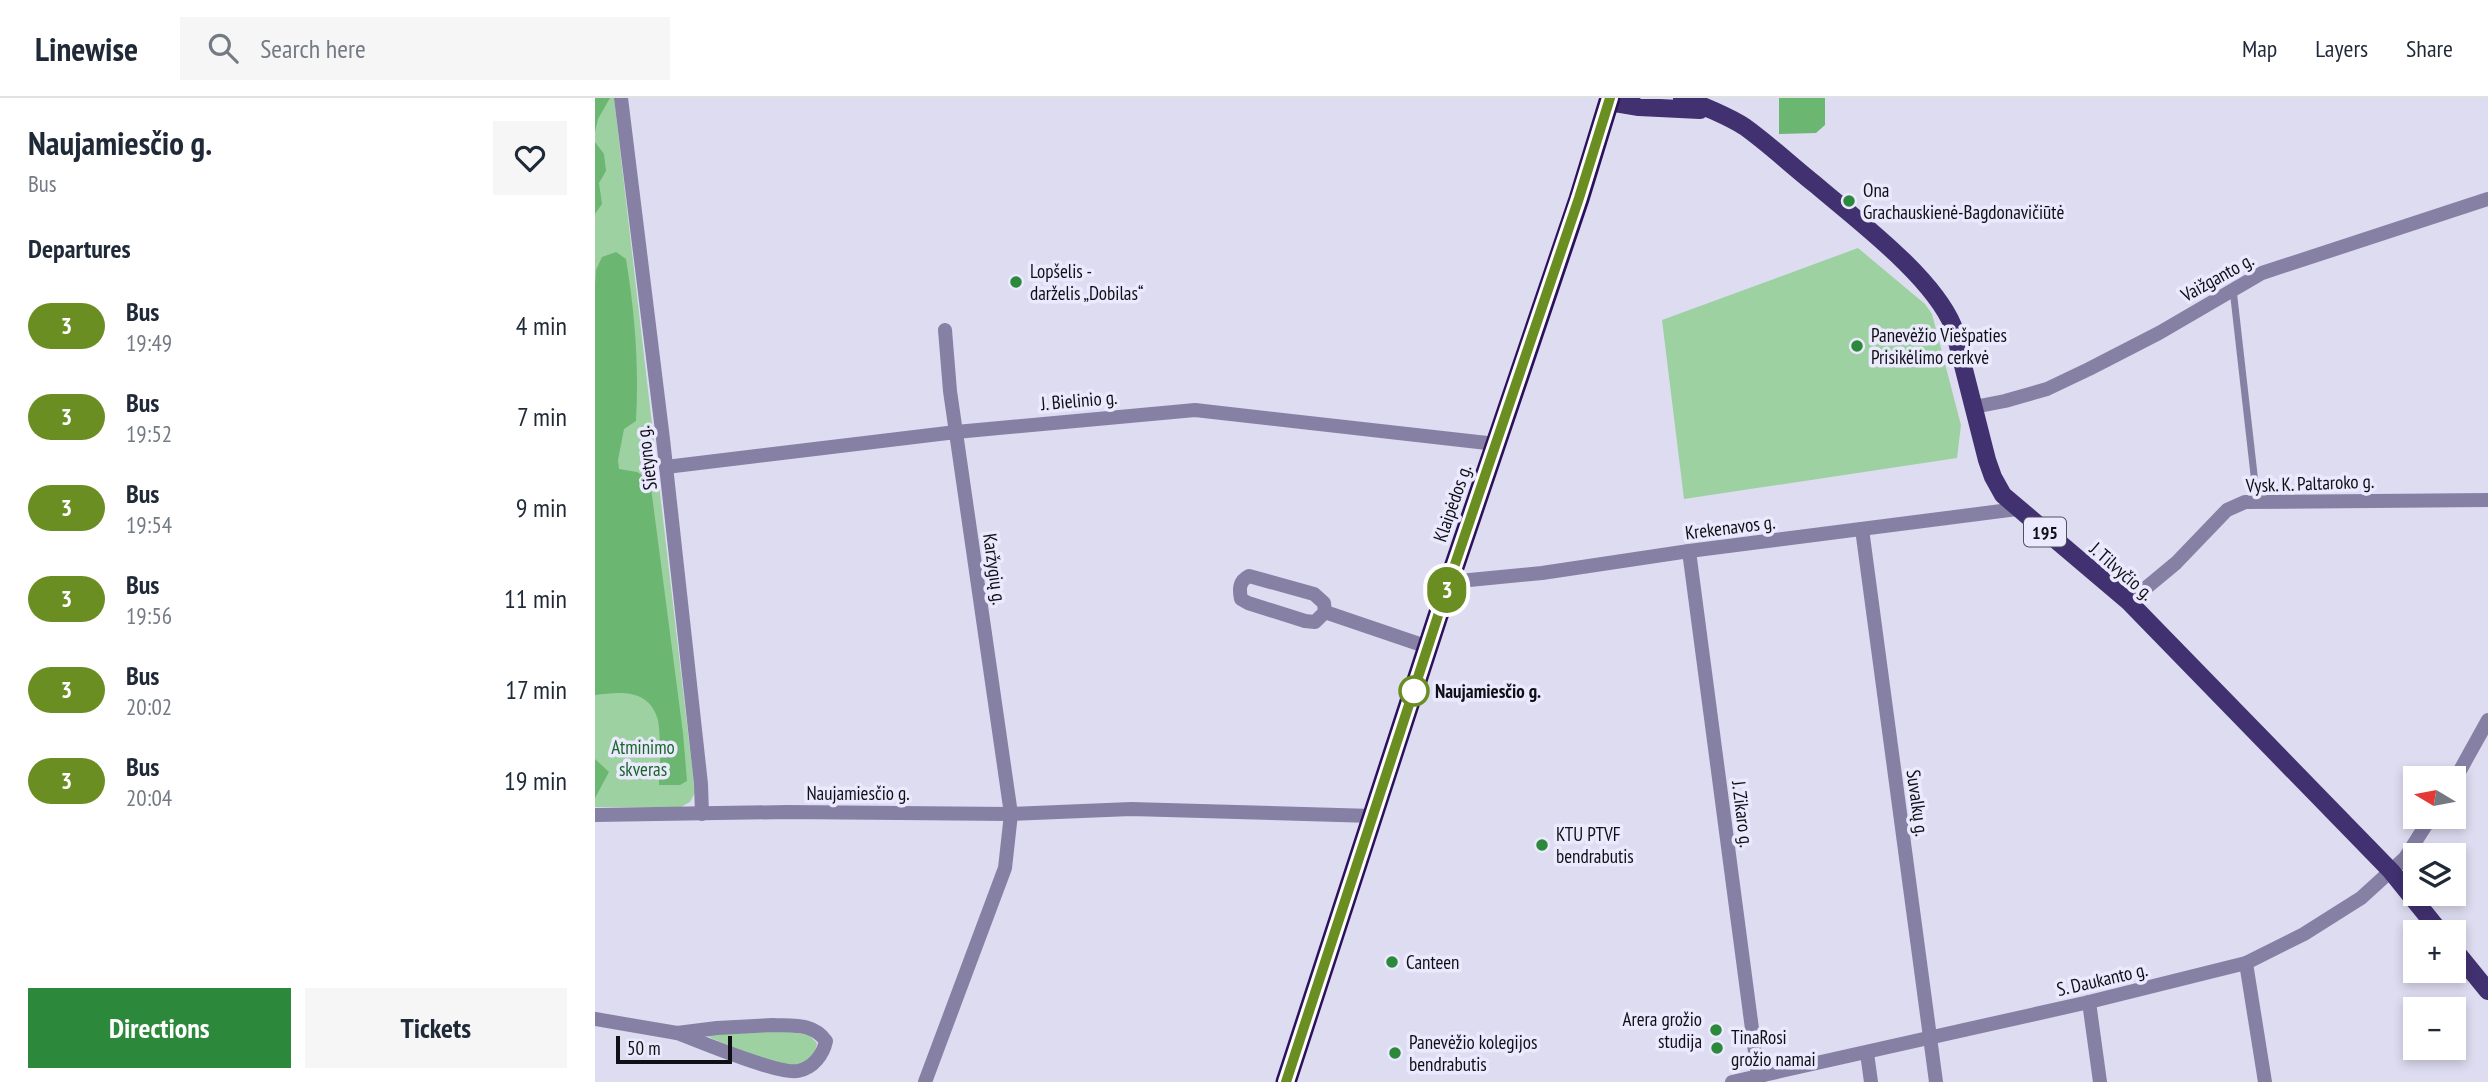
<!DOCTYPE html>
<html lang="en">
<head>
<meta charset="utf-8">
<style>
  body { margin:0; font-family:"PT Sans Narrow",sans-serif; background:#f6f6f7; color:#1f2937; height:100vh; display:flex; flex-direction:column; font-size:26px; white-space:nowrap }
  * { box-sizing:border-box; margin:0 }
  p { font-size:23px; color:#747a83 }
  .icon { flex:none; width:38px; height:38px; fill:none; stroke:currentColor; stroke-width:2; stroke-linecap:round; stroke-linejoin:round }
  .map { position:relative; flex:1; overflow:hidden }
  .drawer { display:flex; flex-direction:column; background:#fff; width:595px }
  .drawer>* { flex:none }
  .badge { padding:0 14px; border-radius:23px; font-size:24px; line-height:46px }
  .needle { width:46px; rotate:280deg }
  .tools { position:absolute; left:1808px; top:668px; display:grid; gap:14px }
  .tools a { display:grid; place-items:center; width:63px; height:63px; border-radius:0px; background:#fff; box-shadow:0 4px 10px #0003; font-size:35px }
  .scale { position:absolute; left:21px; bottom:18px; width:116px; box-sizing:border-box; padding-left:7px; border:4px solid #100f15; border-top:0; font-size:19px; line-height:24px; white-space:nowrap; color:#100f15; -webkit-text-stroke:5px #ebe9fd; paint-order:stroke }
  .map>.badge { position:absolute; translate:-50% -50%; box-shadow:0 0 0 4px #fff }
  h2 { padding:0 28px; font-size:26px; line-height:63px }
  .round { display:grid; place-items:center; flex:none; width:74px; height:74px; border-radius:0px; background:#f6f6f7 }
  .headline { display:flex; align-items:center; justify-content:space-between; height:119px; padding:0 28px }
  h1 { font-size:33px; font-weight:700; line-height:52px }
  .cta { display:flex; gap:14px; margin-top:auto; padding:14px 28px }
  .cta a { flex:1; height:80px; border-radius:0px; background:#2c893b; color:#fff; font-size:28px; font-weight:700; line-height:80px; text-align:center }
  .cta a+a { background:#f6f6f7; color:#1f2937 }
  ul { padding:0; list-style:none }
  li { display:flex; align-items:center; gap:21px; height:91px; padding:0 28px }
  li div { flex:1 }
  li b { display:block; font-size:26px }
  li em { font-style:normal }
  li .badge { min-width:77px; font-weight:700; text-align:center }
  header { display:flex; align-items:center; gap:42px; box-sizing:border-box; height:98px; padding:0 35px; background:#fff; border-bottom:2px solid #e0e1e3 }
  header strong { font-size:33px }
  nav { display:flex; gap:38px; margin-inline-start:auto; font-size:24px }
  .search { width:490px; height:63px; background:#f6f6f7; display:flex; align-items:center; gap:18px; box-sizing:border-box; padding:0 24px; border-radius:0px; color:#747a83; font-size:26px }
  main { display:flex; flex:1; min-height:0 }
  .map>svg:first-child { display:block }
</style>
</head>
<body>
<header>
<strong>Linewise</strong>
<div class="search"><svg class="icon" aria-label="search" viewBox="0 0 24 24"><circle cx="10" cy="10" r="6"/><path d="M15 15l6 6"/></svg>Search here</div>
<nav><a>Map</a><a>Layers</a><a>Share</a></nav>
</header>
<main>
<section class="drawer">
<div class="headline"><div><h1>Naujamiesčio g.</h1><p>Bus</p></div><a class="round"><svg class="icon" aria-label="heart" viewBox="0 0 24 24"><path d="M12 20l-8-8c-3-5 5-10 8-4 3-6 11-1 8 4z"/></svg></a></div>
<h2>Departures</h2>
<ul>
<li><span class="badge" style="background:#6b8e23;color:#fff">3</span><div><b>Bus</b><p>19:49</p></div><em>4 min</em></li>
<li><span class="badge" style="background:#6b8e23;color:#fff">3</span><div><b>Bus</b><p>19:52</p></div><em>7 min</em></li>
<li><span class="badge" style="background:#6b8e23;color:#fff">3</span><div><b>Bus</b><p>19:54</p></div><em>9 min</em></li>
<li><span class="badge" style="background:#6b8e23;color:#fff">3</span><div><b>Bus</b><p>19:56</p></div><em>11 min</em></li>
<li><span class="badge" style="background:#6b8e23;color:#fff">3</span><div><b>Bus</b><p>20:02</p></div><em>17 min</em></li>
<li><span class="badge" style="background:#6b8e23;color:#fff">3</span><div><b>Bus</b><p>20:04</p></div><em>19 min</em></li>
</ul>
<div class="cta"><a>Directions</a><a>Tickets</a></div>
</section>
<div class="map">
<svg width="1893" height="984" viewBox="0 0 1893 984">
  <rect width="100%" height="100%" fill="#dedcf0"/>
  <g fill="#9ed1a1">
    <polygon points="0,0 19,0 100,695 95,704 86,709 0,709"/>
    <polygon points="1263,150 1330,206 1337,216 1366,327 1362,360 1089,401 1067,222"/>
    <path d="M187 933 214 937 222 945C220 957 216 965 203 968 186 971 127 945 110 937Z"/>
  </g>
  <g fill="#6bb671">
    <polygon points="0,0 15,0 3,21 0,34"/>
    <polygon points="1184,0 1230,0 1230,27 1221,35 1184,36"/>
    <polygon points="0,44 9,56 11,73 4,85 7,106 0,116"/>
    <path d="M21 154 31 161C40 216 44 268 41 323L29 331 23 362 24 371 42 374 55 382 88 635 92 683 85 687H64V673L66 670C64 656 66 629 62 619 52 590 24 594 0 597V188L1 172 7 159Z"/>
    <polygon points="0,661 14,674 0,700"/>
  </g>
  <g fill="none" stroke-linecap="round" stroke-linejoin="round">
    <polyline stroke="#8680a5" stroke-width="7" points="1638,191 1662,403"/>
    <g stroke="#8680a5" stroke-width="14">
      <polyline points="26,0 68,341 106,686 107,716"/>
      <polyline points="1379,309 1410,303 1452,291 1494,271 1564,235 1667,175 1893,101"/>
      <polyline points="71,369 361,334 600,312 901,346"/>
      <polyline points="1267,431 1341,984"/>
      <polyline points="1094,453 1164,984"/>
      <polyline points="854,484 947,475 1094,453 1422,411"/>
      <polyline points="1534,504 1581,465 1632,412 1650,404 1893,402"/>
      <path d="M730 514 720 524 710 523 653 505 646 501C644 491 644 483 654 478L719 496 729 505 730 514 833 549"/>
      <polyline points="1858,685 1893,622"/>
      <polyline points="0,717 192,714 416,716 536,711 778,718"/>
      <polyline points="1651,865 1670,984"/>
      <polyline points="1494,904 1505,984"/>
      <polyline points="0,921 82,935"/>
      <path d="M178 927C199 928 218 925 231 943 228 957 218 970 203 973 183 977 104 943 82 935L122 930Z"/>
      <polyline points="1272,955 1276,984"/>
      <polyline points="330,984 410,770 416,716 355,293 350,232"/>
      <polyline points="1137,984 1494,904 1651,865 1709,836 1766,800 1810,760 1836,719"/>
    </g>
    <g stroke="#413171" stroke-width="18">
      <path d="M1087 0C1104 6 1135 19 1150 29 1175 47 1197 68 1221 87 1263 123 1337 178 1358 228L1392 362 1398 379 1408 397 1534 504 1796 773 1846 835"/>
      <polyline points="1014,4 1044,9 1105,12"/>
      <polyline points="1858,850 1893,893"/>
    </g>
    <polyline stroke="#2c115c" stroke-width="21" points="691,984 854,484 984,101 1015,0"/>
  </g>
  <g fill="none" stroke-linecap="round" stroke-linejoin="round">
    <defs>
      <polyline id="line" points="691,984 854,484 984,100 1015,0"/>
    </defs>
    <use href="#line" stroke="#fff" stroke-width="16"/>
    <use href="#line" stroke="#6b8e23" stroke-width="10"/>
  </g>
  <g fill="#2c893b" stroke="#ebe9fd" stroke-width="2.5">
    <circle cx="1254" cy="103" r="7"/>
    <circle cx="421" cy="184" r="7"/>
    <circle cx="1262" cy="248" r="7"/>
    <circle cx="947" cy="747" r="7"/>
    <circle cx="797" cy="864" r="7"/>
    <circle cx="1121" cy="932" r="7"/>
    <circle cx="1122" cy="950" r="7"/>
    <circle cx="800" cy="955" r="7"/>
  </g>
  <circle fill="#fff" stroke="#6b8e23" stroke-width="3.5" cx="819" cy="593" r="14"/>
  <g text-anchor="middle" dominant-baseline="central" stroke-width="7" stroke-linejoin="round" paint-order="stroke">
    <rect fill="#ebe9fd" stroke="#52505b" stroke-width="2" x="1429" y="419.5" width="42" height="29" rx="5"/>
    <g font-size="18" font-weight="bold" fill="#100f15">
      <text x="1450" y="434">195</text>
    </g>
    <g font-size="19" fill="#100f15" stroke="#ebe9fd" text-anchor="start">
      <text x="1268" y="92">Ona<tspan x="1268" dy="22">Grachauskienė-Bagdonavičiūtė</tspan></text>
      <text x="435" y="173">Lopšelis -<tspan x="435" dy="22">darželis „Dobilas“</tspan></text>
      <text x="1276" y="237">Panevėžio Viešpaties<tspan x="1276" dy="22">Prisikėlimo cerkvė</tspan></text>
      <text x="961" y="736">KTU PTVF<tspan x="961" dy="22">bendrabutis</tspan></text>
      <text x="811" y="864">Canteen</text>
      <text x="1107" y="921" text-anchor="end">Arera grožio<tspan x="1107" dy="22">studija</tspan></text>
      <text x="1136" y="939">TinaRosi<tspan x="1136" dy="22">grožio namai</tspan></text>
      <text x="814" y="944">Panevėžio kolegijos<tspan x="814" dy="22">bendrabutis</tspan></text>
    </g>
    <g font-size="19" fill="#100f15" stroke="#ebe9fd">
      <text transform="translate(1622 179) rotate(-29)">Vaižganto g.</text>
      <text transform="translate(484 302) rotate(-5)">J. Bielinio g.</text>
      <text transform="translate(51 360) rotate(-97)">Sietyno g.</text>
      <text transform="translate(1715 385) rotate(-2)">Vysk. K. Paltaroko g.</text>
      <text transform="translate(857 405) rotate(-71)">Klaipėdos g.</text>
      <text transform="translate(1135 429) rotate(-7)">Krekenavos g.</text>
      <text transform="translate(400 471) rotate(82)">Karžygių g.</text>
      <text transform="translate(1527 473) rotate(41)">J. Tilvyčio g.</text>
      <text x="263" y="695">Naujamiesčio g.</text>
      <text transform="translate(1323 705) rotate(82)">Suvalkų g.</text>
      <text transform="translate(1148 716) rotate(83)">J. Zikaro g.</text>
      <text transform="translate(1507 881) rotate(-13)">S. Daukanto g.</text>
    </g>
    <g font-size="19" font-weight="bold" fill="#100f15" stroke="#ebe9fd" text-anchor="start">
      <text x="840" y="593">Naujamiesčio g.</text>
    </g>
    <g font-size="19" fill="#186626" stroke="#ebe9fd">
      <text x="48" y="649">Atminimo<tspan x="48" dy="22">skveras</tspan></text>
    </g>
  </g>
</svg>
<div class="tools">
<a><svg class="needle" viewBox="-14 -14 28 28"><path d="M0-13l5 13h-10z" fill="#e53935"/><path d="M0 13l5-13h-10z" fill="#747a83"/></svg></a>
<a><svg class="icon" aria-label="layers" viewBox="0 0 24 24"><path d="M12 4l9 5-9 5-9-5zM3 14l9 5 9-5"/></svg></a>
<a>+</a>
<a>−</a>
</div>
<div class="scale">50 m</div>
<b class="badge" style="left:852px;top:492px;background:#6b8e23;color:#fff">3</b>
</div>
</main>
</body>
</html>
